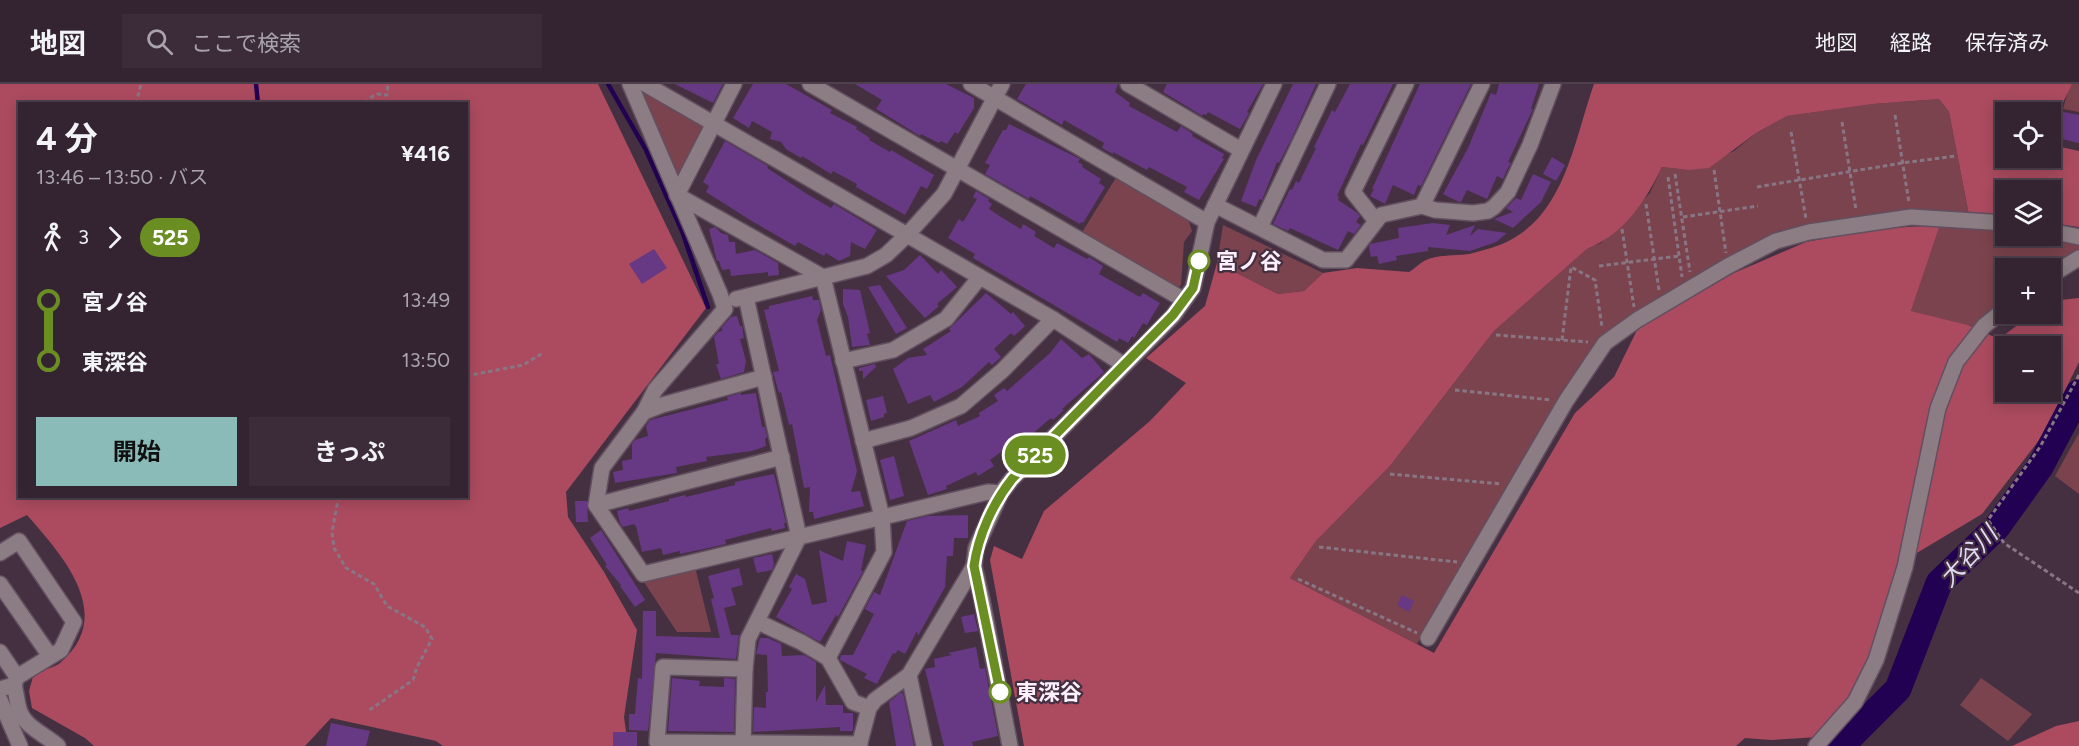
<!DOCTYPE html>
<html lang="ja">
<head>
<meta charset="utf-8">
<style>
  body { margin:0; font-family:Figtree,"Noto Sans JP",sans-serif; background:#3c2c3a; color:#f1f3f6; height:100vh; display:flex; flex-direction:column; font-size:22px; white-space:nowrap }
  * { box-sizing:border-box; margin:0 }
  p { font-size:20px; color:#a9a4ac }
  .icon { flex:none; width:33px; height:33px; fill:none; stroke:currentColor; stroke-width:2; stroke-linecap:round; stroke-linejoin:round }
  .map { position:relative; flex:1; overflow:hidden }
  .side { position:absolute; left:18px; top:18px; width:450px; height:396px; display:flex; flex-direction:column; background:#342432; border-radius:0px; box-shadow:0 3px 15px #0003,0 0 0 2px #4e414d }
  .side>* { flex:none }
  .badge { padding:0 12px; border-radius:20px; font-size:21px; line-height:39px }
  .controls { position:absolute; left:1995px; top:18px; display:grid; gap:12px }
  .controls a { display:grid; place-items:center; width:66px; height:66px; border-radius:0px; background:#342432; box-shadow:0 3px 15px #0003,0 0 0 2px #4e414d; font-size:30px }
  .map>.badge { position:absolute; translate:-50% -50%; box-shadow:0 0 0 3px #fff }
  .legs { display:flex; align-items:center; gap:9px; height:66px; padding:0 18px; font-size:20px }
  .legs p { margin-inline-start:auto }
  .summary { display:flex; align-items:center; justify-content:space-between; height:102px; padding:0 18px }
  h1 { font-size:33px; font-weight:700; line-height:45px }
  .primary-button { display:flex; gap:12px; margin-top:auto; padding:12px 18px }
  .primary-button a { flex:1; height:69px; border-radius:0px; background:#8bbbb9; color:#111; font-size:24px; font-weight:700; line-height:69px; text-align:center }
  .primary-button a+a { background:#3c2c3a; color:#f1f3f6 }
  ul { padding:0 18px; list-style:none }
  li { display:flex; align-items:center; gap:21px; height:60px; font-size:22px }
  li i { display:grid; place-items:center; width:9px; height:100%; margin:0 8px; background:currentColor }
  li i::after { content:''; width:15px; height:15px; margin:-8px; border:4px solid; border-radius:50%; background:#342432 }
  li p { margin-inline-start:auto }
  li:first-child i { background:linear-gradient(#0000 50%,currentColor 0) }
  li:last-child i { background:linear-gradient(currentColor 50%,#0000 0) }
  header { display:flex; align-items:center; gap:36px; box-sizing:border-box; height:84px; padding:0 30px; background:#342432; border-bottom:2px solid #4e414d }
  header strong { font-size:28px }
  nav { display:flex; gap:33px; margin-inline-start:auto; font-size:21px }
  .search { width:420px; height:54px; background:#3c2c3a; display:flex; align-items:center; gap:15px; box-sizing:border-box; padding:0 21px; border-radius:0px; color:#a9a4ac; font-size:22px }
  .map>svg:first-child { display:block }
</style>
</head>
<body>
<header>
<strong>地図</strong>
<div class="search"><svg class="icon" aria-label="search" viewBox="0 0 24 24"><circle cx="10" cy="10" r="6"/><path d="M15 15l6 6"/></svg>ここで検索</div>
<nav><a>地図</a><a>経路</a><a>保存済み</a></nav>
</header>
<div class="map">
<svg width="2079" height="662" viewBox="0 0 2079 662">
  <rect width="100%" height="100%" fill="#453042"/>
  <g fill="#7b434d">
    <polygon points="2070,0 2079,0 2079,28 2063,25"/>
    <polygon points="635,1 709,42 678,99"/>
    <polygon points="1939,15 1949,28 1969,131 1909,126 1780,147 1720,179 1600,253 1560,310 1559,316 1417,560 1290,494 1316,457 1390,382 1494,247 1587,165 1601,159 1650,109 1662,83 1688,86 1734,67 1756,49 1787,32 1873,20"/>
    <polygon points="1117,92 1188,135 1192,147 1184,158 1181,201 1175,206 1081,150"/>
    <polygon points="1223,141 1323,189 1304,207 1278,210 1217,179"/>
    <polygon points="1940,141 2005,144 2006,152 2040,152 2079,161 2079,165 2047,184 2006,184 2005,215 1975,245 1911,227"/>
    <polygon points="2079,349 2079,410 2055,392"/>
    <polygon points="695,483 711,548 677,548 642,495"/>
    <polygon points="1981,594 2032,630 2008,657 1960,621"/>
  </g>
  <g fill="#ac4b60" fill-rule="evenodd">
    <path d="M0 0H598L706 224 566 408 568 433 604 488 637 546 624 633 628 662H443L436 657 331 634 305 662H94L85 654 32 624 29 607 34 589C42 586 54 584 60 579 117 531 62 471 27 431L0 444ZM20 20H466V412H20Z"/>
    <path d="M1594 0H2072L2051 43 2050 28H2006V74H2050L2051 57 2056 62 2079 67V143L2051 139 2050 106H2006L2005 135 1969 131 1949 28 1939 15 1873 20 1787 32 1756 49 1709 84 1688 86 1662 83C1645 118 1624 150 1587 165L1494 247 1390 382 1316 457 1290 494 1434 569 1575 329 1614 293 1638 244 1734 189 1806 158 1876 145 1940 141 1911 227 1967 241 1999 255 2032 230H2050L2051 217 2079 214V278L2043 351 1982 430 1910 473 1893 497 1879 551 1856 607 1819 653 1771 656 1745 654 1736 662H1024L990 476 994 462 1022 475 1044 427 1150 337 1186 299 1146 274 1205 222 1217 179 1278 210 1304 207 1323 189 1357 184 1409 188C1414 185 1419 180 1424 177 1437 170 1455 172 1469 170 1477 168 1484 166 1491 164 1564 142 1572 62 1594 0ZM2006 262H2050V308H2006Z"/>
    <polygon points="2079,637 2079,662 2012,662 2056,642"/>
  </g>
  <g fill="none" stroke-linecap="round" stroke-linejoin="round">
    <g stroke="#220052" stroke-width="4.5">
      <polyline points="256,0 258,20"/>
      <polyline points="608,0 646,66 682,147 708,223"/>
    </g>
    <polyline stroke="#220052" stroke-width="27" points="1841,662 1898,605 1939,499 1997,443 2040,383 2079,309"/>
  </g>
  <g fill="#673884">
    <polygon points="675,0 723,0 713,19"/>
    <polygon points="753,0 786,0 832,26 830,29 857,43 856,45 870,54 869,56 890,68 891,66 934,91 927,105 921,102 905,131 856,103 857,100 833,87 831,90 802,72 801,74 786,65 781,58 770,55 772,48 752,37 749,44 733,34"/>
    <polygon points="855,0 946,0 974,14 974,24 958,50 955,48 947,60 941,57 939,59 921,50 920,52 878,26 876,25 882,16"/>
    <polygon points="1026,0 1118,0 1115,8 1130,19 1129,22 1177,48 1181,42 1193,50 1192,52 1224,70 1222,74 1224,75 1199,116 1184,108 1187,103 1149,83 1147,86 1113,68 1113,70 1102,64 1104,59 1064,36 1062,41 1017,15"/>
    <polygon points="1167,0 1263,0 1247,28 1249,29 1240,45 1208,28 1206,31 1203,30 1202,32 1191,25 1163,8"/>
    <polygon points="1293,0 1316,0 1292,54 1279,79 1277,78 1262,116 1259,115 1256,123 1241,117 1256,76"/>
    <polygon points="1350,0 1393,0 1363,61 1361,60 1337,112 1339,113 1338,116 1356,128 1360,132 1356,138 1361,141 1354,150 1348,147 1338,166 1290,144 1288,147 1273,140 1290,105 1292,106 1296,97 1299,99 1316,64 1314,63 1332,26 1335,28"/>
    <polygon points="1420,0 1471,0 1421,102 1418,101 1414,111 1393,101 1385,120 1370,112 1374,105 1372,105"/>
    <polygon points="1499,0 1539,0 1531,25 1533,25 1508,78 1511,79 1507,86 1503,95 1497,92 1487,115 1467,106 1461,118 1459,118 1443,110 1468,64 1491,9 1496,11"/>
    <polygon points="2059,27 2079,31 2079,59 2053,53"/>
    <polygon points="1009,40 1080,75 1078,78 1083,81 1082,83 1101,95 1099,99 1105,103 1083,139 1081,138 1080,140 1030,112 1029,115 985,90 990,81 985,79 1003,46 1006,46"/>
    <polygon points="725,57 768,82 767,84 807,110 831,124 834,120 877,146 865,165 851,158 850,172 839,177 826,169 824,172 798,158 795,162 750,136 706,108 709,102 703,98"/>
    <polygon points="1552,73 1565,81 1556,97 1543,90"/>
    <polygon points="1533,90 1551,98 1541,118 1513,144 1494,135 1513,128 1506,124 1516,114 1521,116"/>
    <polygon points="976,107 989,115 988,117 992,120 989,125 1001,133 1021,145 1023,140 1036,148 1034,152 1054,164 1057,159 1087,175 1089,173 1103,182 1099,190 1140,213 1143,209 1160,219 1147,241 1143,239 1134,254 1132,252 1128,259 1119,254 1117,258 973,174 975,170 948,154 959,135 963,138 977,115 973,113"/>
    <polygon points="1433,139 1450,141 1446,151 1475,141 1470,152 1478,145 1507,149 1496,158 1470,167 1428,163 1428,167 1396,172 1397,176 1379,180 1377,172 1371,173 1369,163 1370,160 1399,154 1398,144"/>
    <polygon points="715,143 721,149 728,151 729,158 735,158 736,170 755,166 778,179 779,191 768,192 768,188 731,192 730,185 722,186 719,177 717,177 709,145"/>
    <polygon points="654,165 667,184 642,200 629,180"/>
    <polygon points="920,171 938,190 941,186 957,203 937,220 939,222 925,234 886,192 904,186"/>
    <polygon points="880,201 907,244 896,250 868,203"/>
    <polygon points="843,205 860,206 870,249 867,250 870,261 852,263 848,233 843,220"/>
    <polygon points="986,209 1011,230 1013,228 1025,242 1014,252 1011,249 994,265 1001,273 992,281 989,278 962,303 934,318 930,311 908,320 893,285 908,274 927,271 923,265 951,247 949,245"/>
    <polygon points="812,212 813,216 819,216 821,226 817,236 826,272 830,271 857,387 851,408 860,407 864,422 814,435 813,428 809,428 810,403 804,404 792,340 789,341 781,308 779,309 773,288 779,287 764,226 769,225 769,222"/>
    <polygon points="737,232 740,242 742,242 744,254 740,255 746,277 744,288 721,295 716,280 719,280 714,253 718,248 722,247 722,243 731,233"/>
    <polygon points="1061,255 1082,274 1089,270 1104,288 1062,325 1064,326 1053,336 1051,334 1025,356 1022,352 990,376 994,382 978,392 976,388 946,402 947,405 928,411 909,357 956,336 958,342 980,332 979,329 998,317 994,311 1004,304 1007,307 1050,269"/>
    <polygon points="875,280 876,283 863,295 863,287 859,287 859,284"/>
    <polygon points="741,309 741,311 756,309 762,343 765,343 767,353 765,355 766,362 752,367 706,373 707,377 676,383 677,389 615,399 613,388 623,386 622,377 632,375 632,360 635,356 648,352 646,342 650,336 728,316 727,313"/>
    <polygon points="883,312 887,329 884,330 884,333 871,337 866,316"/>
    <polygon points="894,372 904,412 890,416 880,376"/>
    <polygon points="774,390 786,439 784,439 785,444 772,447 771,444 725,456 726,460 713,463 680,470 680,467 663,471 661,464 642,468 636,442 634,440 623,443 620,439 617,427 628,424 629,427 669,417 669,415 685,411 686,413 735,401 735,398"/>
    <polygon points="575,417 587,417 588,438 576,438"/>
    <polygon points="968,431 968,454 954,454 953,472 947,472 945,503 918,552 917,547 905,570 898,566 895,570 893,569 877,600 864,594 867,590 840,576 841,571 853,571 874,530 865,525 874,508 880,511 907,437 928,432"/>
    <polygon points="601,446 645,516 635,523 620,502 621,501 605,482 607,481 590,454"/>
    <polygon points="847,457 866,461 861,486 863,487 838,533 836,531 820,558 776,533 792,505 789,503 796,490 805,495 812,521 827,518 819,466 843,477"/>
    <polygon points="772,470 774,480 772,486 757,489 753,474"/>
    <polygon points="739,484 743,501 731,504 736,521 724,524 731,551 739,551 736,575 656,569 648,647 629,646 629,630 635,630 638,594 642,595 643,527 656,527 656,552 720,554 711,515 714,514 708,492"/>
    <polygon points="1402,511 1414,517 1409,528 1397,521"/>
    <polygon points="974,530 978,547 965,549 961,533"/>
    <polygon points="760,554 768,554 781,560 782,572 804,571 816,578 816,618 825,601 826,621 843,621 843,629 853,629 853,647 840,647 840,643 753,648 754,623 766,624 766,608 768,608 767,571 756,570"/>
    <polygon points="976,563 980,585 985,584 998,652 972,658 973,662 944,662 925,585 935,583 934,575 952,571 948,569"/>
    <polygon points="672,594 700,597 699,602 724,603 724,594 735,595 734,648 668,647"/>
    <polygon points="900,609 903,609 914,662 896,662 889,618"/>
    <polygon points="331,639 370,647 366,662 326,662"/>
    <rect x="613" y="648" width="24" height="14"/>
  </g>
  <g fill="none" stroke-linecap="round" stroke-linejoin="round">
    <defs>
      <g id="minor">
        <polyline points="630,0 720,210 725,225 655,306 644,328 602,384 596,421 643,490 988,408 1001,409"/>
        <polyline points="645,0 1053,235 1124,281"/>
        <polyline points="734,0 677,111 823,193 882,433 884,468 828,574"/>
        <polyline points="810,0 1184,216"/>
        <polyline points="971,0 1207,138"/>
        <polyline points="1128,0 1241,66"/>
        <polyline points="1215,121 1323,176 1346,176 1381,131 1422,122 1435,126 1473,129 1488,127 1494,123 1508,108 1530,61 1553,0"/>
        <polyline points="1422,122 1482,0"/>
        <polyline points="1376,137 1353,108 1406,0"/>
        <polyline points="1260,143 1328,0"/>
        <polyline points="2050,147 2079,153"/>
        <polyline points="2050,192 2079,174"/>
        <polyline points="736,215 867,182 886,171 907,151 944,110 1002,0"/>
        <polyline points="843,277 893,266 946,235 980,193"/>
        <polyline points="644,328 662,321 764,293"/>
        <polyline points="863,357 911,344 961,322 1003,286 1053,235"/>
        <polyline points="596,421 782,373"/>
        <polyline points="0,469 19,457 74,538 61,566 17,593 14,601 0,605"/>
        <polyline points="0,500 50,572"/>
        <polyline points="758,538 801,558 828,574 853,618 869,624"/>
        <polyline points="1428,554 1566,317 1605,259 1637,236 1728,182 1776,157 1809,148 1911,133 2006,139"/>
        <polyline points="0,568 17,593"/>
        <polyline points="745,585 663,583 657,658 860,660"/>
        <polyline points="909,591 924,662"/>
        <path d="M14 601C16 608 17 617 19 625 24 643 45 650 58 662"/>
        <polyline points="0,616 20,662"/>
        <polyline points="743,662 745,585 748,555 799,453 746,213"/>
        <polyline points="859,662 869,624 875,616 909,591 974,482"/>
        <polyline points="1010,662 982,516 974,482 976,464 1001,409 1012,395 1173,232 1193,204 1207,138 1274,0"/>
        <polyline points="1816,662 1855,618 1876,576 1905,483 1938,324 1956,278 1984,242 2006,224"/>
      </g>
    </defs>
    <use href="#minor" stroke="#624f60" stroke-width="18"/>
    <g stroke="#887685" stroke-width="3" stroke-dasharray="4.5 3" stroke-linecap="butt">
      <polyline points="136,20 141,0"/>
      <polyline points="367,20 368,15 377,10 387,11 388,0"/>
      <polyline points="1895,31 1909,119"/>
      <polyline points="1842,38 1856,126"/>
      <polyline points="1791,48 1806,135"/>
      <polyline points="1714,86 1726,169"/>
      <polyline points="1675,90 1690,188"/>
      <polyline points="1668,93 1682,193"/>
      <polyline points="1757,103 1902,79 1956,72"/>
      <polyline points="1646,120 1659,206"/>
      <polyline points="1683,133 1758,122"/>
      <polyline points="1622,145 1634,223"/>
      <polyline points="1599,182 1679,172"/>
      <polyline points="1496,251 1588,258"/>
      <polyline points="1562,256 1571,183 1595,196 1602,243"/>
      <polyline points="2079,291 2040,363 1988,436 2004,459 2079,509"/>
      <polyline points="466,292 523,281 543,269"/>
      <polyline points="1455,306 1552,316"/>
      <polyline points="1390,390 1502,400"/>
      <polyline points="337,412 338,416 332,448 334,464 346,484 374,500 387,522 425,543 432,555 417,583 413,596 368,627"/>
      <polyline points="1319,463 1457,478"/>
      <polyline points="1298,495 1417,549"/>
    </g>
    <use href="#minor" stroke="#8b7d83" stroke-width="15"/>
  </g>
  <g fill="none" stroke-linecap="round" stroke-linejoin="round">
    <defs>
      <path id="line-1" d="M1000 608 974 482C978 452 993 419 1012 395L1173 231 1193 204 1199 177"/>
    </defs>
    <use href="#line-1" stroke="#fff" stroke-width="14"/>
    <use href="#line-1" stroke="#6b8e23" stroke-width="9"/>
  </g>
  <g fill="#fff" stroke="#6b8e23" stroke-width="3">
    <circle cx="1199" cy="177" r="10"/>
    <circle cx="1000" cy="608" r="10"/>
  </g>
  <g text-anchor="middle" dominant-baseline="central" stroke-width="4.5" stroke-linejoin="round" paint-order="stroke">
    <g font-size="22" font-weight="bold" fill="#fdeffb" stroke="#453042" text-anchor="start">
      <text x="1216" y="177">宮ノ谷</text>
      <text x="1016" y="608">東深谷</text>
    </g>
    <g font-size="24" font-style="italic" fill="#dfdcf3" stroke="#453042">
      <text transform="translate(1968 472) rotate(-47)">大谷川</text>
    </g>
  </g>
</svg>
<div class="controls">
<a><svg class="icon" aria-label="locate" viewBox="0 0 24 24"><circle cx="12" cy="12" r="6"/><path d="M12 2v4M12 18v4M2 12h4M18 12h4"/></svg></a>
<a><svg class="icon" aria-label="layers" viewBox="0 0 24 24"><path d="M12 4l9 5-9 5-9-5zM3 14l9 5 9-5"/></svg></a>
<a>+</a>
<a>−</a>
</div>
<b class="badge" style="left:1035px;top:371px;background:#6b8e23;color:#fff">525</b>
<section class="side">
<div class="summary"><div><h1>4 分</h1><p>13:46 – 13:50 · バス</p></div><b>¥416</b></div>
<div class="legs"><svg class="icon" aria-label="walk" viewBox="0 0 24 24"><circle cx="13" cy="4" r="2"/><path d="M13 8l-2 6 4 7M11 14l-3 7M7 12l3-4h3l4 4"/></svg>3<svg class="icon" aria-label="forward" viewBox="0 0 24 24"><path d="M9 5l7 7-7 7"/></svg><b class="badge" style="background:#6b8e23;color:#fff">525</b></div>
<ul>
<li><i style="color:#6b8e23"></i><b>宮ノ谷</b><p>13:49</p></li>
<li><i style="color:#6b8e23"></i><b>東深谷</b><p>13:50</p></li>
</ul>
<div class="primary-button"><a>開始</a><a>きっぷ</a></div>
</section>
</div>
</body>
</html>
